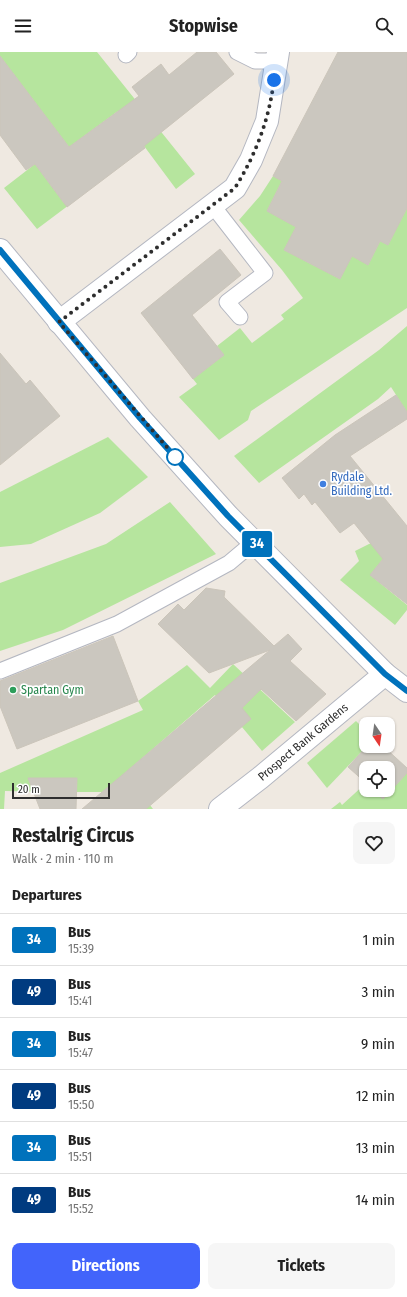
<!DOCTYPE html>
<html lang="en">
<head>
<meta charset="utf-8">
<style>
  body { margin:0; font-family:"Fira Sans Condensed",sans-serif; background:#f6f6f6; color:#222; height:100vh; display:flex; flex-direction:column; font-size:15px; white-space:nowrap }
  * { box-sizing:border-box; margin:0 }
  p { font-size:13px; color:#767676 }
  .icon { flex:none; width:22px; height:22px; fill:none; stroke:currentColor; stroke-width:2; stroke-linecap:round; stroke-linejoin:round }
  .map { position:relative; height:757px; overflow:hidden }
  .sheet { display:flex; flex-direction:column; background:#fff; flex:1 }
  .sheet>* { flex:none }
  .badge { padding:0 8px; border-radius:3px; font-size:14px; line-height:26px }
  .needle { width:26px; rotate:167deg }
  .fabs { position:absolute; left:359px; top:665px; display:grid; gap:8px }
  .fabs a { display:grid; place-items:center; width:36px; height:36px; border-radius:8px; background:#fff; box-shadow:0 1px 3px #0004; font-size:20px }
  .scale { position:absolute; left:12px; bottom:10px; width:98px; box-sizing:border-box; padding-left:4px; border:2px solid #2e2e2e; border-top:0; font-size:11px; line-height:14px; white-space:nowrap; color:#2e2e2e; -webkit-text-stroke:3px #fff; paint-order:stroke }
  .you { position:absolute; width:20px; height:20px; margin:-10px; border:3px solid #fff; border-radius:50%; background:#1a73e8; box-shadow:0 0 0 6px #1a73e833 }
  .map>.badge { position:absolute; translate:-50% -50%; box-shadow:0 0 0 2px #fff }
  h2 { padding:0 12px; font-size:15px; line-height:36px }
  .round { display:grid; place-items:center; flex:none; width:42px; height:42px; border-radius:8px; background:#f6f6f6 }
  .head { display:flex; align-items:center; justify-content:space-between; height:68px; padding:0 12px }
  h1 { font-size:19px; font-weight:700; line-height:30px }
  .action { display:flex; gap:8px; margin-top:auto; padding:8px 12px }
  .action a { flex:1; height:46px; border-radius:8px; background:#4264fb; color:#fff; font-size:16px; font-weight:700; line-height:46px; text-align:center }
  .action a+a { background:#f6f6f6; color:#222 }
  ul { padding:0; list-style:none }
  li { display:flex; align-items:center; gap:12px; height:52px; padding:0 12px; border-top:1px solid #e0e0e0 }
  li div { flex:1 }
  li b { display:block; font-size:15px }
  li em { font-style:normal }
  li .badge { min-width:44px; font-weight:700; text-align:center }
  header { display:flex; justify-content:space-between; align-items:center; height:52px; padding:0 12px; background:#fff; font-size:18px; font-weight:700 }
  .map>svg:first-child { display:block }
</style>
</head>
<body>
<header><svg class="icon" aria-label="menu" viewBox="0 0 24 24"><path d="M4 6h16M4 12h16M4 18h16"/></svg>Stopwise<svg class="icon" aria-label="search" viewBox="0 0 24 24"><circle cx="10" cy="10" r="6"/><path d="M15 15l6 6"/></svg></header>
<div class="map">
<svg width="407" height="757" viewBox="0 0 407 757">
  <rect width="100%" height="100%" fill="#efe9e1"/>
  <g fill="#b6e59e">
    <polygon points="0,0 97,0 195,122 176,137 118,59 69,95 0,4"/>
    <polygon points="35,112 64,151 73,150 37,177 4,136"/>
    <polygon points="273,124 282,129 267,159 296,175 284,198 340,227 352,204 368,213 380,189 388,193 407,156 407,256 251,359 248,368 219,388 179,345 197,332 193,327 224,303 217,294 240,276 252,291 284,267 281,263 303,246 282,218 239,168 260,144"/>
    <polygon points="407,274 407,360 391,335 378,347 259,431 234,404 379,298"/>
    <polygon points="108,385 148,425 100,461 31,492 0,495 0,440"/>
    <polygon points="170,450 216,502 63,578 0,599 0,531 106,492"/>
    <polygon points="373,490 395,492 370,523 407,553 407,558 395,573 340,528 359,509 355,499"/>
    <polygon points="233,612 295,670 262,699 215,643 125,721 153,757 124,757 123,740 77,740 77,726 54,726 53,740 5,739 4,757 0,757 0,721 143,658 138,649 187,613 210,636"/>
    <polygon points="356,669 366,679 367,694 327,736 307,711"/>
    <polygon points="407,721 407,757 331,757 340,750 342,753 366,731 366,738 373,738 383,747"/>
  </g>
  <g fill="#cbc7bf" stroke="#cbc5ba">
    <polygon points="197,0 216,0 234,22 144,94 145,96 67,155 35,112 26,118 0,83 0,4 69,95 139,44 132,35 161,12 169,23"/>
    <polygon points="338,0 407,0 407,156 388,193 380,189 368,213 352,204 340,227 284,198 296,175 267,159 282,129 273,124"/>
    <polygon points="220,197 241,223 192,263 224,303 193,327 141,261"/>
    <polygon points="0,301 26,332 30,328 60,364 0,413"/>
    <polygon points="396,343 407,360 407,367 350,404 407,474 407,552 370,523 383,507 354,471 340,481 315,450 312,453 304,442 299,447 282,426 335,383"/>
    <polygon points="206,536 225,539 224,545 274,594 288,582 302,597 290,609 326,642 296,669 261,637 242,656 251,667 146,757 82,757 270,598 209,621 158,572 178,552 184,558"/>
    <polygon points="113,584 138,649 17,697 0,654 0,629"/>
    <polygon points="367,694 383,694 407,716 407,721 383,747 373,738 388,738 388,716 366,716 366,731 348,715"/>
    <polygon points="28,726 77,726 76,757 40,757"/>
  </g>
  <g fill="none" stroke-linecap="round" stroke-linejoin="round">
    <defs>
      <g id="service">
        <polyline points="237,0 255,9 276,9"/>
        <polyline points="126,3 129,0"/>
        <polyline points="213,154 265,221 227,250 240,265"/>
        <polyline points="0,619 117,572 229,511 254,490"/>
      </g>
      <g id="minor">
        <polyline points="59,270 235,136 251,108 267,69 278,0"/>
        <polyline points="220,757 260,726 385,622"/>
      </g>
      <polyline id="tertiary" points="0,198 140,366 228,464 385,622 407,639"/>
    </defs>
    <use href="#service" stroke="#b4b7c1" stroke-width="17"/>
    <use href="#minor" stroke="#b4b7c1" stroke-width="24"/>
    <use href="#tertiary" stroke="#b4b7c1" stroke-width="24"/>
    <use href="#service" stroke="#fff" stroke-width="15"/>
    <use href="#minor" stroke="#fff" stroke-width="22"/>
    <use href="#tertiary" stroke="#fff" stroke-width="22"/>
  </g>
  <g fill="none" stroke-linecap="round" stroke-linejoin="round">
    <defs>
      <polyline id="line" points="0,198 140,366 228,464 385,622 407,639"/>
    </defs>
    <use href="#line" stroke="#fff" stroke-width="9"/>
    <use href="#line" stroke="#0072bc" stroke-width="6"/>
    <path stroke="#2e2e2e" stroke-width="4" stroke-dasharray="0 7.2" d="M175 405 178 408 59 270 235 136C256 102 269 68 274 28"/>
  </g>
  <circle fill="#fff" stroke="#0072bc" stroke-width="2" cx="175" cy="405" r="8"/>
  <circle fill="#3f7fe0" stroke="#fff" stroke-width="1.5" cx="323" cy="432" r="4"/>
  <circle fill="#2e9e5b" stroke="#fff" stroke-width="1.5" cx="13" cy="638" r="4"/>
  <g text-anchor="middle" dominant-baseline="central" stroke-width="3.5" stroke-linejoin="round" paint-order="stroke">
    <g font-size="12" fill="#366cbe" stroke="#fff" text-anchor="start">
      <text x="331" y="425">Rydale<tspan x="331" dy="14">Building Ltd.</tspan></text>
    </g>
    <g font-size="12" fill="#27864d" stroke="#fff" text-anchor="start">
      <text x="21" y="638">Spartan Gym</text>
    </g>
    <g font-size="12" fill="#2e2e2e" stroke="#fff">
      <text transform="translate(303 690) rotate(-40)">Prospect Bank Gardens</text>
    </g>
  </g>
</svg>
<div class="fabs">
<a><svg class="needle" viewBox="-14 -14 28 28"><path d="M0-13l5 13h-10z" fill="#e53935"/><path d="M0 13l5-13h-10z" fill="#767676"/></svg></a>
<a><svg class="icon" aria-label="locate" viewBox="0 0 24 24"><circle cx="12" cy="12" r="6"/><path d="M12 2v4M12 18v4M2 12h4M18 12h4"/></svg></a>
</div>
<div class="scale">20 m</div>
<div class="you" style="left:274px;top:28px"></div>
<b class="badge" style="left:257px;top:492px;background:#0072bc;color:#fff">34</b>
</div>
<section class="sheet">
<div class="head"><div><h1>Restalrig Circus</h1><p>Walk · 2 min · 110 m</p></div><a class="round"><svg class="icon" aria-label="heart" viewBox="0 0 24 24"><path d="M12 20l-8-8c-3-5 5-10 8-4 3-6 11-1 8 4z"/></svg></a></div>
<h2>Departures</h2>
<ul>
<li><span class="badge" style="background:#0072bc;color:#fff">34</span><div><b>Bus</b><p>15:39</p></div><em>1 min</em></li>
<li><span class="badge" style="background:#003b80;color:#fff">49</span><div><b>Bus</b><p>15:41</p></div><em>3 min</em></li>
<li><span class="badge" style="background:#0072bc;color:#fff">34</span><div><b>Bus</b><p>15:47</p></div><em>9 min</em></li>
<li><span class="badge" style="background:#003b80;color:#fff">49</span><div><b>Bus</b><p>15:50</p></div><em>12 min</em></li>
<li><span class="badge" style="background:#0072bc;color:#fff">34</span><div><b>Bus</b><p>15:51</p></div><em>13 min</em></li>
<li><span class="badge" style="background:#003b80;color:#fff">49</span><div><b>Bus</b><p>15:52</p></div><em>14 min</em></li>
</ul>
<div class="action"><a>Directions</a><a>Tickets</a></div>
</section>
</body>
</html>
